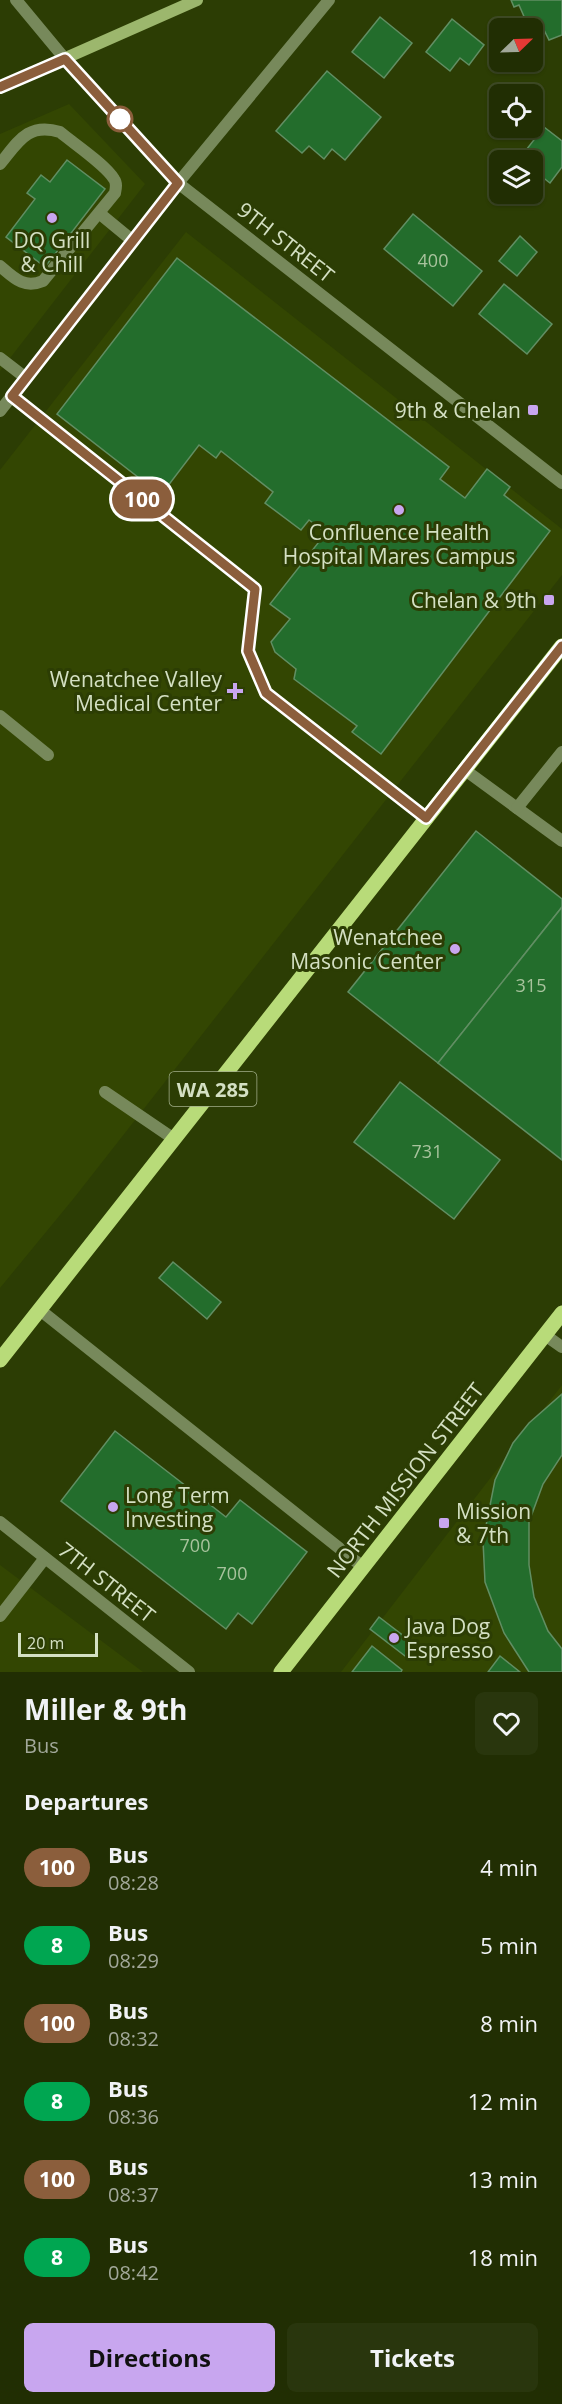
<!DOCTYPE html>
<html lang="en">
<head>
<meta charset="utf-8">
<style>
  body { margin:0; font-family:"Open Sans",sans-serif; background:#29360d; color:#f1f3f6; height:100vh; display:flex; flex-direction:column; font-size:22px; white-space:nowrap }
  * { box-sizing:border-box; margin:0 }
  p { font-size:20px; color:#a2a89a }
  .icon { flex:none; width:33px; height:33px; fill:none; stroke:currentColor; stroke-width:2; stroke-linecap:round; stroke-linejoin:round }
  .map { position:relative; height:1672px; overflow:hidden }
  .drawer { display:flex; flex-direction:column; background:#212e03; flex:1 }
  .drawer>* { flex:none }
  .badge { padding:0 12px; border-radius:20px; font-size:21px; line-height:39px }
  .needle { width:39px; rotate:67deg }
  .controls { position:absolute; left:489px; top:18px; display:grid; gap:12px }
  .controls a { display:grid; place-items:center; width:54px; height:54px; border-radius:9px; background:#212e03; box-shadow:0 2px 4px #0004,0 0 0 2px #3e4a25; font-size:30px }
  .scale { position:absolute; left:18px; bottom:15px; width:80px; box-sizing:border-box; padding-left:6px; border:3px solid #d4e0c3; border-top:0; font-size:16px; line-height:21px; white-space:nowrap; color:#d4e0c3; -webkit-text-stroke:4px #2c3d04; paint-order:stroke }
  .map>.badge { position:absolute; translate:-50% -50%; box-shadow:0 0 0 3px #fff }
  h2 { padding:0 24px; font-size:22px; line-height:54px }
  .round { display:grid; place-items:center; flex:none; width:63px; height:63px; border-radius:9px; background:#29360d }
  .head { display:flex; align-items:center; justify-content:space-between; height:102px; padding:0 24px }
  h1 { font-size:28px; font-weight:700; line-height:45px }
  .button { display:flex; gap:12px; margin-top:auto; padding:12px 24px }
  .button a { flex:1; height:69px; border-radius:9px; background:#c8a6ef; color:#111; font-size:24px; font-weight:700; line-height:69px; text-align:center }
  .button a+a { background:#29360d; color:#f1f3f6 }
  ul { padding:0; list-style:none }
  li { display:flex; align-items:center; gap:18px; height:78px; padding:0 24px }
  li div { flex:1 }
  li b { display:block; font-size:22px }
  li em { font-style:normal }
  li .badge { min-width:66px; font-weight:700; text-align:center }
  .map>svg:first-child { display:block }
</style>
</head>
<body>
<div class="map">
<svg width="562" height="1672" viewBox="0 0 562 1672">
  <rect width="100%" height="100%" fill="#2c3d04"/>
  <g fill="#334602">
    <polygon points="69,104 145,184 0,371 0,134"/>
    <polygon points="186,232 562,529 562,575 74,1198 0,1288 0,470"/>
    <polygon points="562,1385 562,1672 341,1672"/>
    <polygon points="0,1565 143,1672 0,1672"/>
  </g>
  <g fill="#236d2c" stroke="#618e63" stroke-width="1.5">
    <polygon points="511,0 562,0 562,35 549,40 544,30 532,35 532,28 529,28 519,5 514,7"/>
    <polygon points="380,17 412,43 384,78 352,52"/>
    <polygon points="452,19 484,45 469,65 460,58 450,71 426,52"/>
    <polygon points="327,71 381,117 345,160 332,149 324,159 309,146 302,153 276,131"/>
    <polygon points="544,127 562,141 562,167 550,183 532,169 532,160 519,159"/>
    <polygon points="67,160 105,189 45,267 6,237 35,199 27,193 41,175 50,182"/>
    <polygon points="413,214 482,271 453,306 384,249"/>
    <polygon points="520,236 537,252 517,276 499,261"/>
    <polygon points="177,258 449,467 440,479 465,498 487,469 510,487 504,495 550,531 381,754 352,732 357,726 294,679 296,669 275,652 271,642 290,619 270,604 326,533 309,520 301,530 265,503 273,492 221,451 216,458 199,445 161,495 57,414"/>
    <polygon points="504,284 552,324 527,354 479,314"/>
    <polygon points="476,831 562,899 562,907 438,1063 348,992"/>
    <polygon points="562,907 562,1160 438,1063"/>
    <polygon points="400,1082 500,1160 454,1219 354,1142"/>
    <polygon points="173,1262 221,1302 207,1319 159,1278"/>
    <polygon points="562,1394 562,1455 543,1484 529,1522 529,1565 534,1597 548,1631 562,1649 562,1672 529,1672 504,1633 485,1582 483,1541 495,1480 513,1443 529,1423"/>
    <polygon points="115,1431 226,1517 240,1500 307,1552 252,1624 238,1613 226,1629 61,1501"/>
    <polygon points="379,1617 418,1647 409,1659 370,1629"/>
    <polygon points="372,1646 402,1670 401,1672 352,1672"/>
    <polygon points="500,1656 520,1672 488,1672"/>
  </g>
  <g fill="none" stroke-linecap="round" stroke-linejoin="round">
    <g stroke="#77895b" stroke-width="12">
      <path d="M0 164C18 142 28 122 60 132 73 143 106 165 114 179 117 183 116 188 115 193L43 281C24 289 14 278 0 266"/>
      <polyline points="99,213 133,241"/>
      <polyline points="0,358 26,378"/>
      <polyline points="12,396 255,589 248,651 266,693 426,818"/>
      <polyline points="0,716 48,755"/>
      <polyline points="465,770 562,841"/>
      <polyline points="517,808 562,752"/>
      <polyline points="105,1092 174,1139"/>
      <polyline points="40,1310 363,1567"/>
      <polyline points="545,1335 562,1347"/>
      <polyline points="0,1616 45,1558"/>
    </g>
    <g stroke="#77895b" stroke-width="12">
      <polyline points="0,411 178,183 329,0"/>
      <polyline points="0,1522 189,1672"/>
    </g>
    <polyline stroke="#77895b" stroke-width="12" points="16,0 65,59 178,183 562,483"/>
    <polyline stroke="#9cb76d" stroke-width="12" points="0,87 197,0"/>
    <g stroke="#b8db79" stroke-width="15">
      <polyline points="0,1360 562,646"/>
      <polyline points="281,1672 562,1313"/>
    </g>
  </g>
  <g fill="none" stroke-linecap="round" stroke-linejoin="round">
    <defs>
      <polyline id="line" points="0,87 65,59 178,183 12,396 255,589 248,651 266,693 426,818 562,646"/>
    </defs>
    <use href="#line" stroke="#fff" stroke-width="14"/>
    <use href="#line" stroke="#8b5e3c" stroke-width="9"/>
  </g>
  <circle fill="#fff" stroke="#8b5e3c" stroke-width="3" cx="120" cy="119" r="12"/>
  <g fill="#c8a6ef" stroke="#2c3d04" stroke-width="2">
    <circle cx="52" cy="218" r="6"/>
    <rect x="527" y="404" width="12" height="12" rx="3"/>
    <circle cx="399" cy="510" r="6"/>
    <rect x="543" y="594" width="12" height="12" rx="3"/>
    <path d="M232 682h6v6h6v6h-6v6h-6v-6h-6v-6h6z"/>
    <circle cx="455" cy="949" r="6"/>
    <circle cx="113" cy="1507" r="6"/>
    <rect x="438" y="1517" width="12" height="12" rx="3"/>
    <circle cx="394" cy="1638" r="6"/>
  </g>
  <g text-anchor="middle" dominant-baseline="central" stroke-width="6" stroke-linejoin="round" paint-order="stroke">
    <g font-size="18" fill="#a8c39d">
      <text x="433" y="260">400</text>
      <text x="531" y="985">315</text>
      <text x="427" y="1151">731</text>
      <text x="195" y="1545">700</text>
      <text x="232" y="1573">700</text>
    </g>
    <rect fill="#2c3d04" stroke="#a2af8a" stroke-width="1.5" x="169.5" y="1072" width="87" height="34" rx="4.5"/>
    <g font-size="20" font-weight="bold" fill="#d4e0c3">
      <text x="213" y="1089">WA 285</text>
    </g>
    <g font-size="21" fill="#d4e0c3" stroke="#2c3d04" text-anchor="end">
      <text x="52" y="240" text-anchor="middle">DQ Grill<tspan x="52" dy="24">&amp; Chill</tspan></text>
      <text x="521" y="410">9th &amp; Chelan</text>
      <text x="399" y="532" text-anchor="middle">Confluence Health<tspan x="399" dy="24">Hospital Mares Campus</tspan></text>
      <text x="537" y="600">Chelan &amp; 9th</text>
      <text x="222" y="679">Wenatchee Valley<tspan x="222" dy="24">Medical Center</tspan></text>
      <text x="443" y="937">Wenatchee<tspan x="443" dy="24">Masonic Center</tspan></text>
      <text x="125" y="1495" text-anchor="start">Long Term<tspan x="125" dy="24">Investing</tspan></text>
      <text x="456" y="1511" text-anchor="start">Mission<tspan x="456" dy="24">&amp; 7th</tspan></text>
      <text x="406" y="1626" text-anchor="start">Java Dog<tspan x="406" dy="24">Espresso</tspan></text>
    </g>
    <g font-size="21" fill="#d4e0c3" stroke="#2c3d04">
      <text transform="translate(286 242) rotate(38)">9TH STREET</text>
      <text transform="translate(405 1480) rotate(-52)">NORTH MISSION STREET</text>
      <text transform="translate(107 1582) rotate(38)">7TH STREET</text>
    </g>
  </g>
</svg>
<div class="controls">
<a><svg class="needle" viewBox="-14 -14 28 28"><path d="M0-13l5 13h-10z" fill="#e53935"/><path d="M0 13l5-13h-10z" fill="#a2a89a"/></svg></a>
<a><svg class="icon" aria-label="locate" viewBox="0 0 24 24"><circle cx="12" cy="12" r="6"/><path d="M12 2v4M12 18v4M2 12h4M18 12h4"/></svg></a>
<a><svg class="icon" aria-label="layers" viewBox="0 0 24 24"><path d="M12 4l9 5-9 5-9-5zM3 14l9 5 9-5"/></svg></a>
</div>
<div class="scale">20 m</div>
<b class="badge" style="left:142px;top:499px;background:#8b5e3c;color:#fff">100</b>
</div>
<section class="drawer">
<div class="head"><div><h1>Miller &amp; 9th</h1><p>Bus</p></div><a class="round"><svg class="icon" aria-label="heart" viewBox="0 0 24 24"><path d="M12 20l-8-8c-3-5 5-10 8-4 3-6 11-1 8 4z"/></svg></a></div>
<h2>Departures</h2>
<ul>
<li><span class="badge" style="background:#8b5e3c;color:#fff">100</span><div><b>Bus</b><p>08:28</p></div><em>4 min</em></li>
<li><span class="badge" style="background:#00a651;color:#fff">8</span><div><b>Bus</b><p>08:29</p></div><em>5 min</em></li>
<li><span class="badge" style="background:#8b5e3c;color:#fff">100</span><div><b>Bus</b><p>08:32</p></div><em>8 min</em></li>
<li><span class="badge" style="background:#00a651;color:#fff">8</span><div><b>Bus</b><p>08:36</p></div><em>12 min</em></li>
<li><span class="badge" style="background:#8b5e3c;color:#fff">100</span><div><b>Bus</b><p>08:37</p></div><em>13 min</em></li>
<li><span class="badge" style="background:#00a651;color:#fff">8</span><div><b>Bus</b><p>08:42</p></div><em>18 min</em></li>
</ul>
<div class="button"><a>Directions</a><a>Tickets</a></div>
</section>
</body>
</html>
